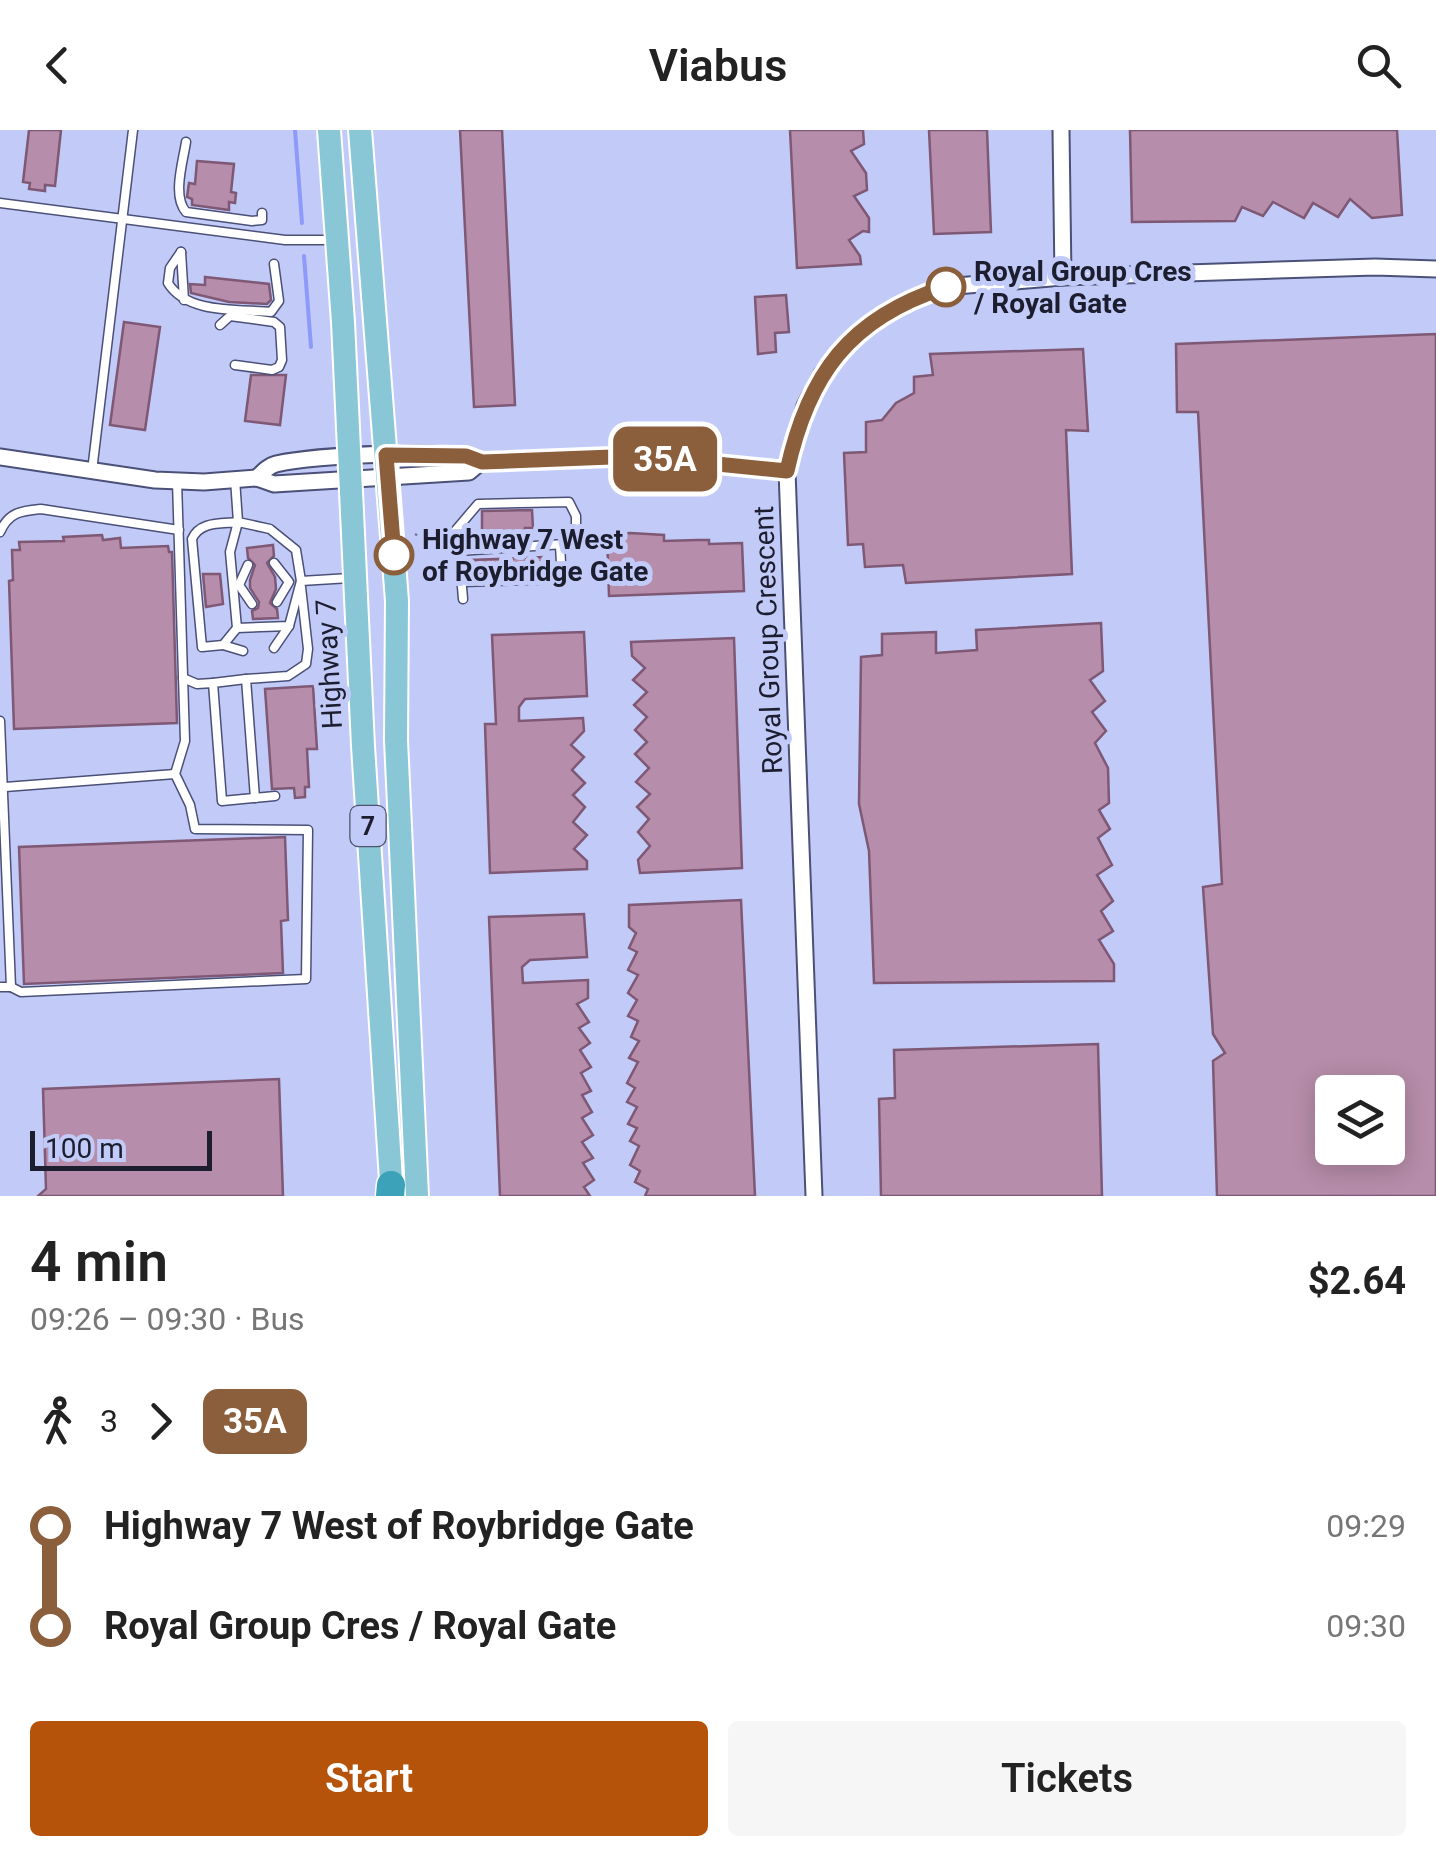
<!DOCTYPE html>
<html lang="en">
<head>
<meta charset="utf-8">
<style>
  body { margin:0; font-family:Roboto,sans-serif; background:#f6f6f6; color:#222; height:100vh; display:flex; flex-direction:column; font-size:38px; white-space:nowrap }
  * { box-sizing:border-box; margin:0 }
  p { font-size:32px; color:#767676 }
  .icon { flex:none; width:55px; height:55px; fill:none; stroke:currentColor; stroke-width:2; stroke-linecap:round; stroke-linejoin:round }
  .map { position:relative; height:1066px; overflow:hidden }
  .side { display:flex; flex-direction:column; background:#fff; flex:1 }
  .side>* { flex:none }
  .badge { padding:0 20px; border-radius:15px; font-size:35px; line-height:65px }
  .buttons { position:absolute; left:1315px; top:945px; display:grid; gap:20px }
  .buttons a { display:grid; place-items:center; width:90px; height:90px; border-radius:10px; background:#fff; box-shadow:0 5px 25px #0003; font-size:50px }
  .scale { position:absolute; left:30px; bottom:25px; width:182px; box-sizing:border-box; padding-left:10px; border:5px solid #1c1e2f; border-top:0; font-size:28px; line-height:35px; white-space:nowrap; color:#1c1e2f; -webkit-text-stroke:8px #c2cbf8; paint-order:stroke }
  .map>.badge { position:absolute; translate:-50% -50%; box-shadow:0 0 0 5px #fff }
  .legs { display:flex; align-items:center; gap:15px; height:110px; padding:0 30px; font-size:32px }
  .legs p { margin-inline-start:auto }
  .overview { display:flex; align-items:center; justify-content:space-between; height:170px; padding:0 30px }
  h1 { font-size:55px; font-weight:600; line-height:75px }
  .button { display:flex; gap:20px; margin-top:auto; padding:20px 30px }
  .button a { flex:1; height:115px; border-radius:10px; background:#b45309; color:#fff; font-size:40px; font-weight:600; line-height:115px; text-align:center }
  .button a+a { background:#f6f6f6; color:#222 }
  ul { padding:0 30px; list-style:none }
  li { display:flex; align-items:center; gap:35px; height:100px; font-size:38px }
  li i { display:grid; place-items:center; width:15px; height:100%; margin:0 12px; background:currentColor }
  li i::after { content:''; width:25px; height:25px; margin:-12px; border:8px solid; border-radius:50%; background:#fff }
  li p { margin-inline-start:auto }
  li:first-child i { background:linear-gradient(#0000 50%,currentColor 0) }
  li:last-child i { background:linear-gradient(currentColor 50%,#0000 0) }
  header { display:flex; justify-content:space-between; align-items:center; height:130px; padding:0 30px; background:#fff; font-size:45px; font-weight:600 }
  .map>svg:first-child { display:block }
</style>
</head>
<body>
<header><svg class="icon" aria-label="back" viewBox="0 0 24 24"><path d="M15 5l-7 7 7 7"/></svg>Viabus<svg class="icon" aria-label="search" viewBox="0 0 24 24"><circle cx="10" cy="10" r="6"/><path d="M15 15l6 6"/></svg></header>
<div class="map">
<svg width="1436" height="1066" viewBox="0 0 1436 1066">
  <rect width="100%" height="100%" fill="#c2cbf8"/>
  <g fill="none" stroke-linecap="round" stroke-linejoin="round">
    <g stroke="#8e9afa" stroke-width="4">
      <polyline points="295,0 302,93"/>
      <polyline points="304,126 311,217"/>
    </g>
  </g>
  <g fill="#b68daa" stroke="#7e5874" stroke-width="2.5" fill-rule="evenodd">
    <polygon points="29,0 61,0 55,56 45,55 45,61 29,59 30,53 23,52"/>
    <polygon points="460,0 502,0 515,275 474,277"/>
    <polygon points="790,0 863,0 864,14 851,21 866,43 867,60 854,66 869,88 869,102 863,101 849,110 860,126 861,134 797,138"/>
    <polygon points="929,0 987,0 991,102 934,104"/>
    <polygon points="1130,0 1397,0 1402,85 1372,88 1350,69 1338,87 1313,73 1304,88 1273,72 1263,86 1242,77 1235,91 1132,92"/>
    <polygon points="197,31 234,34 231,62 236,63 235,73 229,72 229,80 192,75 192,69 187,67 189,53 195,54"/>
    <polygon points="205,147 269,154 271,170 267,174 229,172 191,163 190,154 205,155"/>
    <polygon points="786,165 789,202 775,203 776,222 758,224 755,167"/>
    <polygon points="124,192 160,197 145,300 110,295"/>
    <path d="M1436 204V1066H1217L1213 931 1225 923 1213 904 1203 757 1222 754 1198 282H1177L1176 214ZM1332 962H1388V1018H1332Z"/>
    <polygon points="1083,219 1088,301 1066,300 1072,444 906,453 903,435 865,437 863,414 848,415 844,323 866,322 866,292 882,290 896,273 914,263 914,247 933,245 930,224"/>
    <polygon points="251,245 286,245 280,295 245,291"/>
    <polygon points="532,380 533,398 525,398 525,402 482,402 482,381"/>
    <polygon points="630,403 664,405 664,411 697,410 709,410 709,414 742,413 744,461 609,466 607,405"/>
    <polygon points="102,405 103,410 120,408 121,418 168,416 169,422 172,422 177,593 14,599 9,451 13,450 12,420 20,420 19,412 64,411 63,407"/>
    <polygon points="273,415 274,426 267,433 275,447 276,459 270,473 277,479 278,488 253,489 252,481 258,478 259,472 250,458 250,450 255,435 248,428 247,418"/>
    <polygon points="544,427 544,440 471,443 471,430"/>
    <polygon points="203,444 220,444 223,474 206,477"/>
    <polygon points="1101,493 1103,541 1090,550 1105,571 1092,582 1106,601 1095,613 1108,638 1109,673 1099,680 1110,699 1098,708 1112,735 1097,745 1113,771 1101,781 1113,801 1099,810 1114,834 1114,851 874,853 869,721 859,674 861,527 882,525 882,504 936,502 936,523 977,520 976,500"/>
    <polygon points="584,502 587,566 525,569 519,577 519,591 583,588 584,601 571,615 584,627 572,640 585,653 573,665 585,677 573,692 587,705 574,719 587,731 587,739 490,743 485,594 496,594 492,505"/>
    <polygon points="734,508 742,738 640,743 638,730 650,716 638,702 649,689 637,677 650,664 636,652 649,638 635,624 647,612 635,600 647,587 634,575 647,562 633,550 645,538 632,526 631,512"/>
    <polygon points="313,556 317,619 307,619 309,657 305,657 305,667 295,668 294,658 272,659 265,559"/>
    <polygon points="285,707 288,790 281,791 283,843 24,854 19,717"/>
    <polygon points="741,770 755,1066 645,1066 648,1059 635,1052 640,1041 630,1035 639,1016 630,1011 637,998 628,994 637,977 627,972 635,958 627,953 638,932 629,928 639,911 631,907 638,891 628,886 637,870 628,863 638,845 628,840 637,822 629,818 636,803 629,797 629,775"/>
    <polygon points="584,784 587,827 530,830 522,837 523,853 588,850 588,868 577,874 589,892 579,898 590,913 580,920 591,937 581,943 591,961 582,965 592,982 582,988 593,1005 582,1012 593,1028 583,1033 594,1050 584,1057 590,1066 500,1066 489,787"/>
    <polygon points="1098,914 1102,1066 881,1066 879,969 895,968 894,920"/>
    <polygon points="279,949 283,1066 38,1066 46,1059 43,959"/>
  </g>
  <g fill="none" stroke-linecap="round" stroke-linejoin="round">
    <defs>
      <g id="service">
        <path d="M186 12C183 32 172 66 186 82L252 91 262 90V83"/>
        <polyline points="0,73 285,110 332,110"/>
        <path d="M181 122 170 138 168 153C187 184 237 179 271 182L279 171 274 134"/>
        <polyline points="181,122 184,170"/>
        <polyline points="220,195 230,186 274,192 280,197 282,230 279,237 272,240 235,235"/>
        <polyline points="92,341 133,0"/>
        <polyline points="235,349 238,392 270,399 296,420 301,451 350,448"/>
        <path d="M0 402C9 382 21 381 41 379L179 400"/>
        <polyline points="459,421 455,401 478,374 569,372 576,386 576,414"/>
        <polyline points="274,433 289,452 277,472"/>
        <polyline points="248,435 239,455 252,474"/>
        <polyline points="462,452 562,449 560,416"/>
        <polyline points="463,469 459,421 594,412"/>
        <path d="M237 498 223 515 202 517 192 409C200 391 221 394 238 392L230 422 237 498 289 496 301 451"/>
        <polyline points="223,515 243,521"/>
        <polyline points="274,518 289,496"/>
        <polyline points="183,548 197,554 213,553"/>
        <polyline points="246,549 213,553 222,671 275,666"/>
        <polyline points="0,591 11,857 0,857"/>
        <polyline points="5,657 175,644"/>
        <polyline points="255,668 246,549 288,546 306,534 308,519 301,457"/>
        <polyline points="11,857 21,862 306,849 308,700 195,699 190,675 175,644 185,611 177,351"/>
      </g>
      <g id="minor">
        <polyline points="1061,0 1063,147"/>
        <polyline points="0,327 155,350 204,352 257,348 274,354 469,342 482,331"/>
        <path d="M257 348C263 342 268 336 276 334 316 325 446 318 482 331L638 326 787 341"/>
        <polyline points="814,1066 787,341 805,276 822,244 853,208 884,184 922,165 945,157 1063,147 1375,137 1436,139"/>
      </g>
      <g id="primary">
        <polyline points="329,0 343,192 363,616 392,1066"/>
        <polyline points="360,0 397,471 396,610 417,1066"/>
      </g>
      <polyline id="motorway" points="390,1066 391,1055"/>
    </defs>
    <use href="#service" stroke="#4a5077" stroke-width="11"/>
    <use href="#minor" stroke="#4a5077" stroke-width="19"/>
    <use href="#primary" stroke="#fff" stroke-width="26"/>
    <use href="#motorway" stroke="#fff" stroke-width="31"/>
    <polyline stroke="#727898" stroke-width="2.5" stroke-dasharray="2.5 8" stroke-linecap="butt" points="415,404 431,413 445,412"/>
    <use href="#service" stroke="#fff" stroke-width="8"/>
    <use href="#minor" stroke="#fff" stroke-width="15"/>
    <use href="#primary" stroke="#89c7d6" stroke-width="22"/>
    <use href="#motorway" stroke="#3ba2ba" stroke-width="28"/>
  </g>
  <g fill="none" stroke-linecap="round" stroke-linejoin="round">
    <defs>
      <path id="line-1" d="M394 425 386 325 466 326 482 332 638 326 787 341C808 245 849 188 946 157"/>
    </defs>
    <use href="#line-1" stroke="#fff" stroke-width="22"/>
    <use href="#line-1" stroke="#8b5e3c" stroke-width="15"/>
  </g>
  <g fill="#fff" stroke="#8b5e3c" stroke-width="5">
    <circle cx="946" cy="157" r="18"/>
    <circle cx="394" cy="425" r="18"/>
  </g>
  <g text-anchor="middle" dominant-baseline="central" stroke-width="10" stroke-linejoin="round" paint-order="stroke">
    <rect fill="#c2cbf8" stroke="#4e526b" stroke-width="2.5" x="350.5" y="676" width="35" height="40" rx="8"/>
    <g font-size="25" font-weight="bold" fill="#1c1e2f">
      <text x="368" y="696">7</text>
    </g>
    <g font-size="28" font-weight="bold" fill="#1c1e2f" stroke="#c2cbf8" text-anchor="start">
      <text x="974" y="141">Royal Group Cres<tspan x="974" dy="32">/ Royal Gate</tspan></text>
      <text x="422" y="409">Highway 7 West<tspan x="422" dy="32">of Roybridge Gate</tspan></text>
    </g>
    <g font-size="28" fill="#1c1e2f" stroke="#c2cbf8">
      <text transform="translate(768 510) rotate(-92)">Royal Group Crescent</text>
      <text transform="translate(329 534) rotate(-93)">Highway 7</text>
    </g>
  </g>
</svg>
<div class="buttons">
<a><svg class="icon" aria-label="layers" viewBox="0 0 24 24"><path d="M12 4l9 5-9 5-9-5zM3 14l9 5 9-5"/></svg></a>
</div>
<div class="scale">100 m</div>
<b class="badge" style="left:665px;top:329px;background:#8b5e3c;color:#fff">35A</b>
</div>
<section class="side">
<div class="overview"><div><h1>4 min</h1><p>09:26 – 09:30 · Bus</p></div><b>$2.64</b></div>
<div class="legs"><svg class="icon" aria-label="walk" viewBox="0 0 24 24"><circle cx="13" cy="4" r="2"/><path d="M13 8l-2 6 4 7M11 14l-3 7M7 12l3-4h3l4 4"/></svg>3<svg class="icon" aria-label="forward" viewBox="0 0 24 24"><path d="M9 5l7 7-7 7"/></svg><b class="badge" style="background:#8b5e3c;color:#fff">35A</b></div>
<ul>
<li><i style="color:#8b5e3c"></i><b>Highway 7 West of Roybridge Gate</b><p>09:29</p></li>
<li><i style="color:#8b5e3c"></i><b>Royal Group Cres / Royal Gate</b><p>09:30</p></li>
</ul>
<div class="button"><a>Start</a><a>Tickets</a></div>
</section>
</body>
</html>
